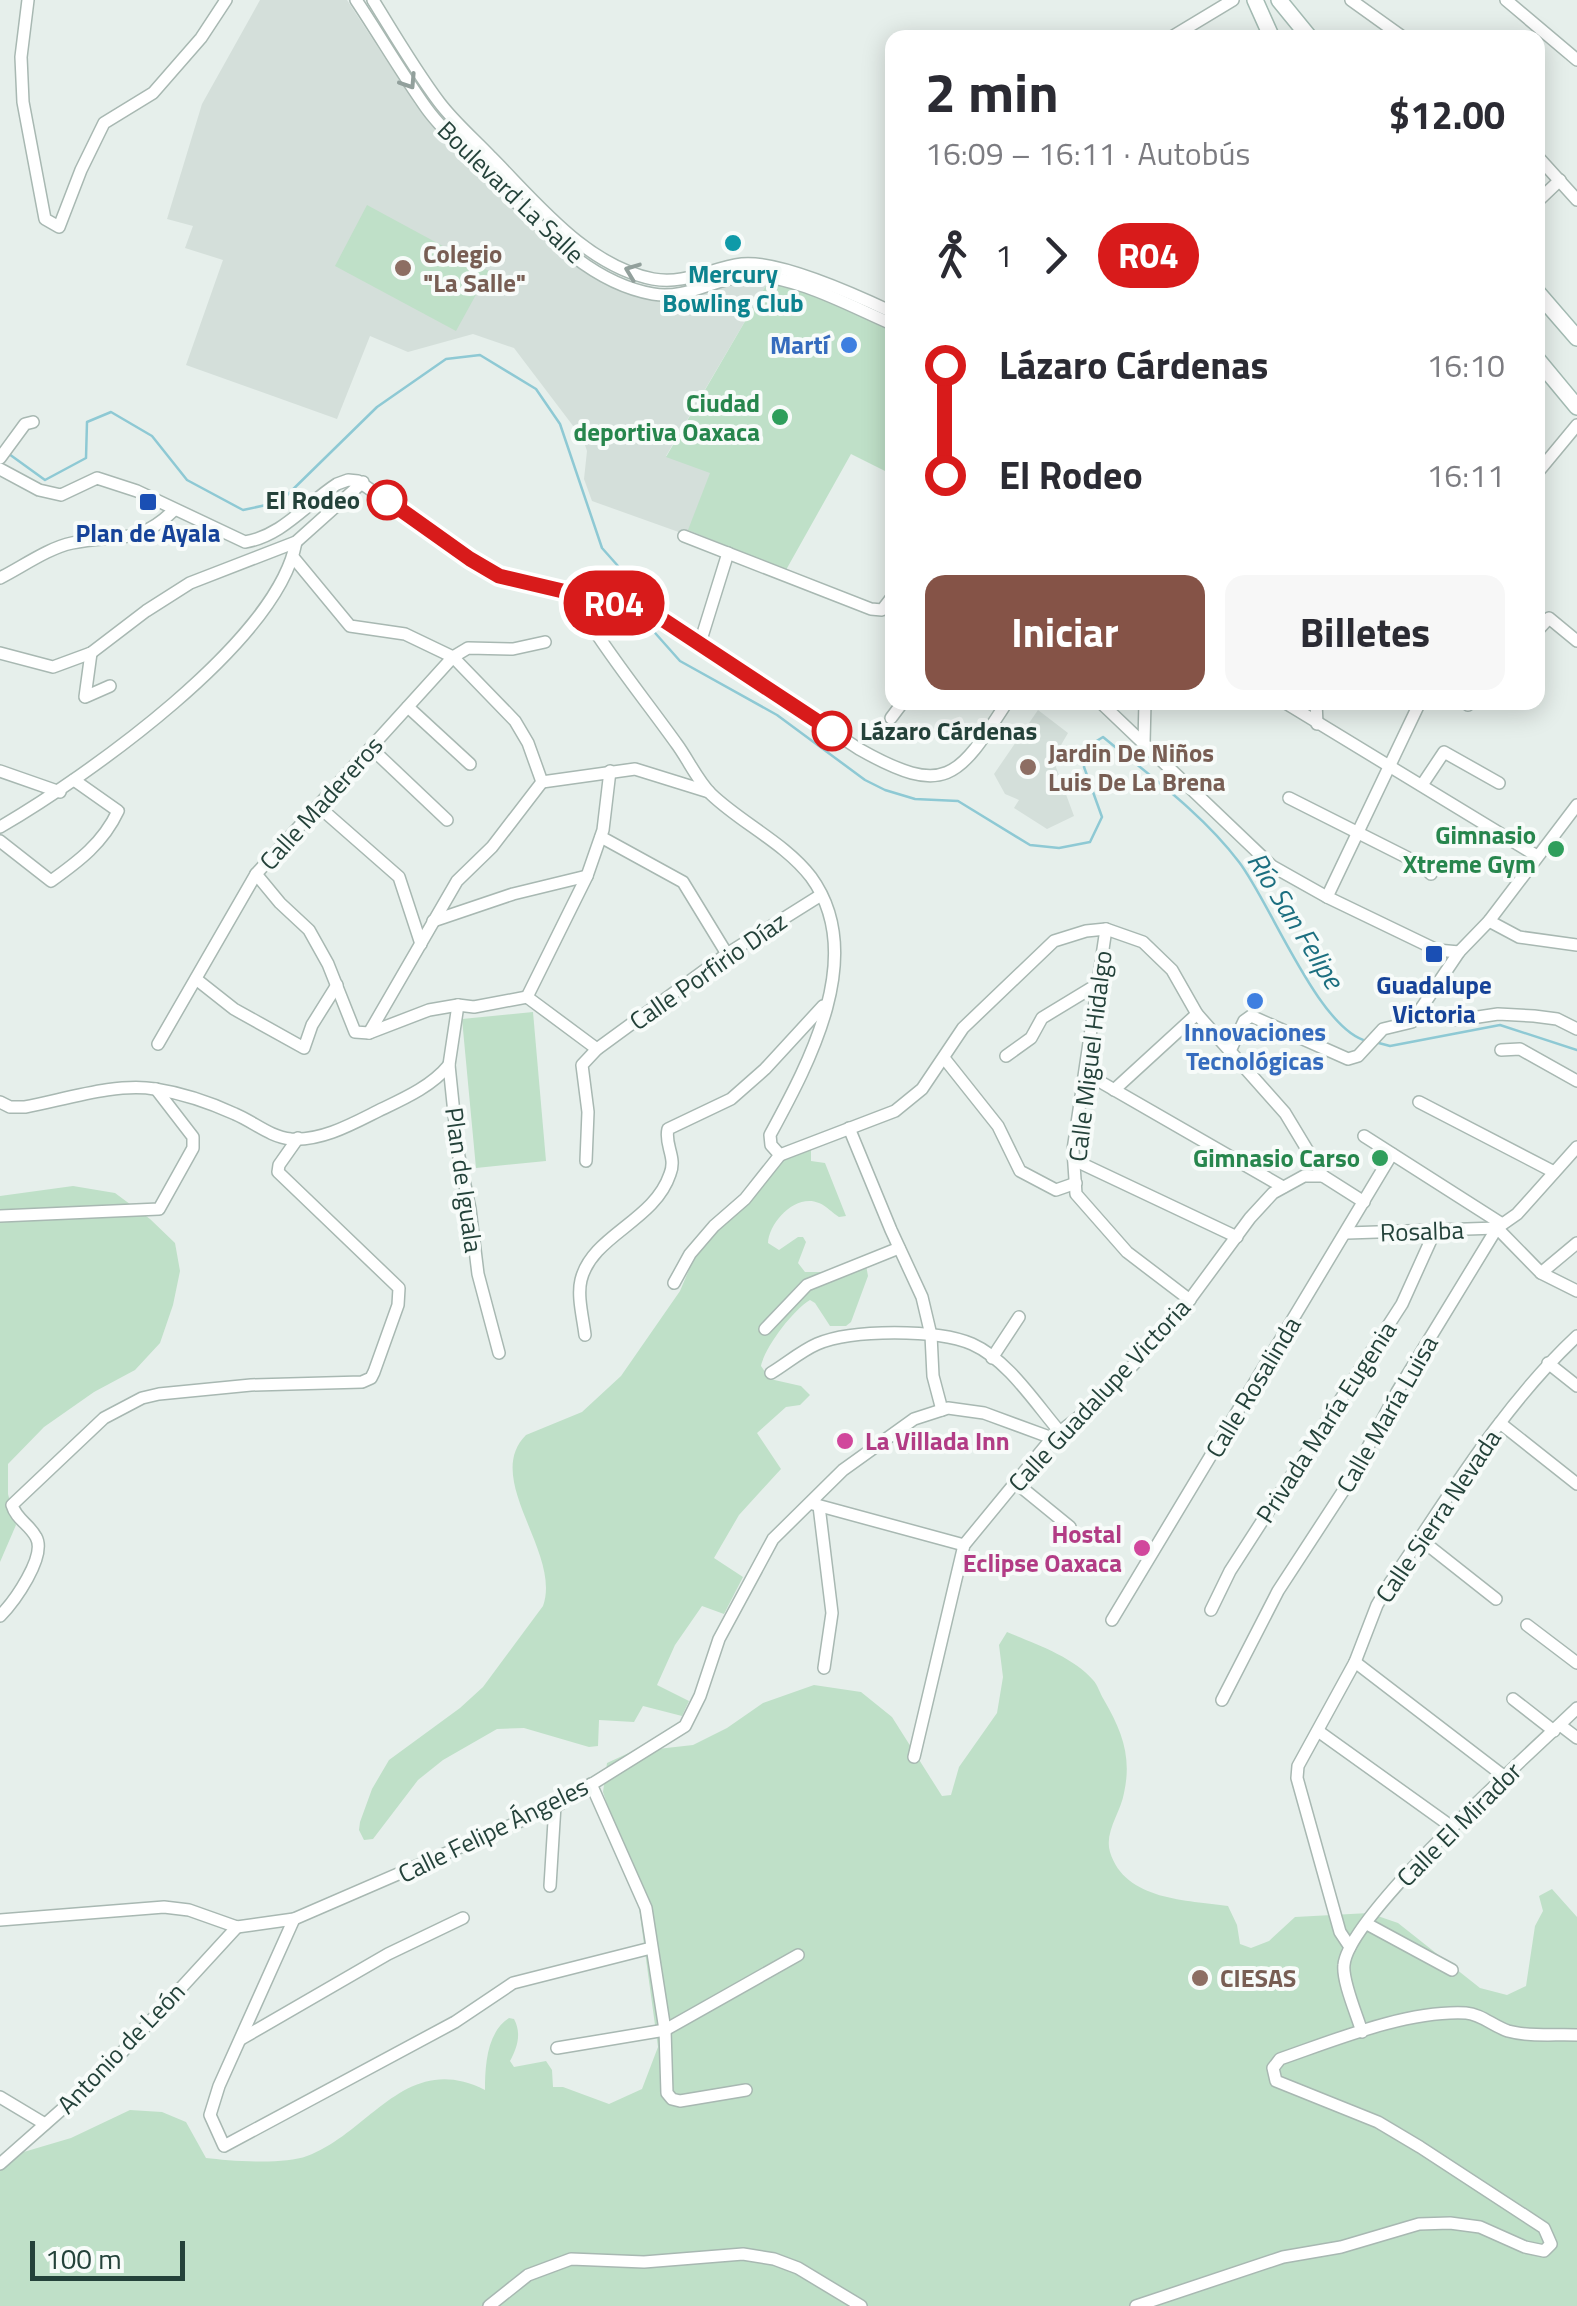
<!DOCTYPE html>
<html lang="es">
<head>
<meta charset="utf-8">
<style>
  body { margin:0; font-family:"Titillium Web",sans-serif; background:#f7f7f7; color:#2b2b33; height:100vh; display:flex; flex-direction:column; font-size:38px; white-space:nowrap }
  * { box-sizing:border-box; margin:0 }
  p { font-size:32px; color:#7c7c81 }
  .icon { flex:none; width:55px; height:55px; fill:none; stroke:currentColor; stroke-width:2; stroke-linecap:round; stroke-linejoin:round }
  .map { position:relative; flex:1; overflow:hidden }
  .details { position:absolute; left:885px; top:30px; width:660px; height:680px; display:flex; flex-direction:column; background:#fff; border-radius:20px; box-shadow:0 5px 25px #0003 }
  .details>* { flex:none }
  .badge { padding:0 20px; border-radius:32px; font-size:35px; line-height:65px }
  .scale { position:absolute; left:30px; bottom:25px; width:155px; box-sizing:border-box; padding-left:10px; border:5px solid #24423a; border-top:0; font-size:28px; line-height:35px; white-space:nowrap; color:#24423a; -webkit-text-stroke:8px #f7fbf9; paint-order:stroke }
  .map>.badge { position:absolute; translate:-50% -50%; box-shadow:0 0 0 5px #fff }
  .legs { display:flex; align-items:center; gap:15px; height:110px; padding:0 40px; font-size:32px }
  .legs p { margin-inline-start:auto }
  .summary { display:flex; align-items:center; justify-content:space-between; height:170px; padding:0 40px }
  h1 { font-size:55px; font-weight:700; line-height:75px }
  .cta { display:flex; gap:20px; margin-top:auto; padding:20px 40px }
  .cta a { flex:1; height:115px; border-radius:20px; background:#855347; color:#fff; font-size:40px; font-weight:700; line-height:115px; text-align:center }
  .cta a+a { background:#f7f7f7; color:#2b2b33 }
  ul { padding:0 40px; list-style:none }
  li { display:flex; align-items:center; gap:35px; height:110px; font-size:38px }
  li i { display:grid; place-items:center; width:15px; height:100%; margin:0 12px; background:currentColor }
  li i::after { content:''; width:25px; height:25px; margin:-12px; border:8px solid; border-radius:50%; background:#fff }
  li p { margin-inline-start:auto }
  li:first-child i { background:linear-gradient(#0000 50%,currentColor 0) }
  li:last-child i { background:linear-gradient(currentColor 50%,#0000 0) }
  .map>svg:first-child { display:block }
</style>
</head>
<body>
<div class="map">
<svg width="1577" height="2306" viewBox="0 0 1577 2306">
  <rect width="100%" height="100%" fill="#e6efeb"/>
  <g fill="#d4dfda">
    <polygon points="260,0 347,0 415,104 445,139 521,214 625,290 647,299 670,303 739,281 768,282 666,456 711,472 687,535 592,501 584,479 587,451 583,439 514,348 473,334 408,352 370,336 337,419 186,365 223,260 185,248 193,226 167,219 202,104"/>
    <polygon points="1038,710 1068,733 1053,759 1074,816 1047,829 1014,808 1019,800 1005,794 994,774"/>
  </g>
  <g fill="#bfe0c8">
    <polygon points="367,205 489,271 456,331 335,266"/>
    <polygon points="768,282 800,289 892,330 892,458 885,471 851,454 786,570 688,530 710,473 666,457"/>
    <polygon points="533,1012 546,1161 476,1168 462,1019"/>
    <path d="M811 1149V1161L825 1163 846 1216 839 1217C832 1213 827 1206 819 1203 796 1193 769 1222 768 1243L779 1250 798 1237H803L806 1242 798 1263 805 1272H828L866 1265 868 1276 851 1322 846 1326H830L815 1303 810 1300C793 1310 765 1347 761 1366L770 1379 801 1386 810 1395 800 1405 786 1407 757 1433 781 1469 739 1515 714 1558 743 1577 724 1614 702 1606 675 1645 657 1685 689 1701 682 1716 643 1706 634 1722 599 1720 598 1746 589 1747 524 1728 497 1729 443 1760 418 1780 373 1839 364 1840 359 1830 360 1822 372 1789 389 1760 460 1708 483 1687 543 1606C562 1553 482 1479 526 1435L582 1412 621 1376 680 1291 699 1246 744 1195 791 1154Z"/>
    <polygon points="73,1186 115,1193 150,1219 175,1243 180,1271 173,1305 160,1343 135,1370 94,1392 44,1427 8,1464 8,1494 16,1525 0,1562 0,1196"/>
    <path d="M1007 1632C1035 1644 1072 1656 1093 1680 1098 1685 1100 1694 1104 1700 1122 1731 1132 1757 1124 1793 1121 1812 1104 1832 1110 1852 1125 1901 1188 1900 1228 1906L1237 1925 1240 1944 1251 1948 1269 1941 1295 1917 1369 1913 1398 1923 1480 1988 1507 1995 1526 1986 1535 1926 1543 1911 1539 1896 1552 1889 1577 1917V2306H0V2159L71 2138 130 2110 162 2112 186 2122 206 2158C231 2161 284 2165 307 2156 370 2133 406 2050 485 2090 485 2065 487 2032 509 2018L514 2019C522 2034 517 2048 510 2061L514 2067 546 2061 552 2070 553 2087H563L609 2104 642 2089 658 2047 637 1893 603 1792 607 1763 631 1752 693 1745 727 1728 763 1703 814 1685 861 1692 892 1717 942 1796 951 1795 959 1767 997 1713 1003 1677 999 1645Z"/>
  </g>
  <g fill="none" stroke-linecap="round" stroke-linejoin="round">
    <g stroke="#8ec9d4" stroke-width="2.5">
      <polyline points="9,454 45,480 86,458 87,422 111,412 152,436 187,480 243,510 280,502 377,407 446,359 480,355 536,389 560,424 602,548 618,566 633,605"/>
      <path d="M640 616 680 661 777 715 865 780 885 790 915 799 958 801 1030 845 1059 848 1090 842 1102 817 1084 767 1087 747 1103 737C1150 776 1202 813 1239 862 1270 902 1319 1030 1367 1041"/>
      <polyline points="1375,1042 1390,1046 1500,1025 1577,1050"/>
    </g>
    <defs>
      <g id="street">
        <polyline points="28,0 21,57 23,102 45,219 59,227 81,170 104,123 153,93 201,38 226,0"/>
        <path d="M356 0C380 36 402 74 427 109 443 131 465 150 484 169 533 218 581 281 653 294 688 300 715 277 749 276 793 274 852 307 892 324"/>
        <path d="M373 0C394 34 415 70 439 102 454 122 474 139 491 157 536 202 586 266 653 279 685 285 711 268 742 264 778 260 858 296 892 312"/>
        <polyline points="1351,0 1404,38"/>
        <polyline points="1506,0 1577,60"/>
        <polyline points="1170,38 1233,0"/>
        <polyline points="1538,157 1577,200"/>
        <polyline points="1538,201 1560,180"/>
        <polyline points="0,458 25,424 33,422"/>
        <path d="M0 469 39 490 61 495 97 478 137 491 245 542C282 536 306 504 337 484L348 480 358 481 470 559 499 575 618 604 665 621 859 749C946 798 958 778 1007 702"/>
        <polyline points="1538,472 1577,425"/>
        <polyline points="684,536 871,609 882,610 892,597"/>
        <polyline points="293,557 350,626 405,634 453,657 515,721 528,743 542,782"/>
        <path d="M0 578C22 567 48 548 72 543 116 534 138 546 174 510"/>
        <path d="M592 598 587 619C614 662 646 701 676 743 688 759 697 780 711 794 741 823 785 843 811 877 868 955 809 1063 770 1135L771 1145 780 1155 895 1111 922 1089 963 1028 1054 941 1086 931 1106 929 1143 942 1172 970 1197 1014 1285 1113 1323 1176 1364 1202"/>
        <polyline points="1538,630 1549,618 1577,641"/>
        <polyline points="700,643 728,553"/>
        <polyline points="0,653 53,667 91,653 146,611 190,583 296,542 363,482"/>
        <polyline points="91,653 85,697 110,686"/>
        <polyline points="1100,702 1272,866 1327,897 1437,950 1459,952"/>
        <polyline points="1284,702 1537,856"/>
        <polyline points="1316,702 1317,724"/>
        <polyline points="1468,705 1471,702"/>
        <polyline points="408,707 470,764"/>
        <polyline points="891,718 903,702"/>
        <polyline points="1144,743 1145,702"/>
        <polyline points="371,748 447,820"/>
        <polyline points="0,771 60,792"/>
        <polyline points="542,782 635,769 709,792"/>
        <polyline points="1422,785 1444,752 1499,783"/>
        <polyline points="1289,798 1422,865 1431,874"/>
        <polyline points="318,806 399,877 421,944"/>
        <path d="M0 827C86 777 278 642 296 542"/>
        <polyline points="601,837 683,882 727,954"/>
        <path d="M0 841 51 881C79 861 103 843 118 811L74 780"/>
        <polyline points="256,874 280,903 309,930 328,964 355,1032 369,1033 429,1010 458,1005 474,1007 527,997"/>
        <polyline points="1327,897 1420,702"/>
        <polyline points="433,921 513,894 587,876"/>
        <polyline points="1489,921 1519,937 1577,945"/>
        <polyline points="1106,929 1073,1150 1076,1194 1127,1252 1190,1300"/>
        <polyline points="196,979 234,1009 304,1048 312,1025 337,985"/>
        <polyline points="527,997 587,876 603,830 610,771"/>
        <polyline points="527,997 597,1049"/>
        <polyline points="458,1005 449,1065 458,1152 470,1209 478,1274 499,1353"/>
        <polyline points="1421,1011 1458,1020 1498,1014 1534,1016 1557,1019 1577,1029"/>
        <polyline points="369,1033 457,881 492,847 542,782"/>
        <polyline points="158,1044 256,874 453,657 468,648 513,649 545,642"/>
        <polyline points="1501,1050 1520,1049 1577,1081"/>
        <polyline points="1230,1051 1244,1021 1251,1016 1348,1059 1358,1056 1383,1029 1412,1022 1459,952 1489,921 1577,805"/>
        <polyline points="1006,1056 1031,1038 1042,1018 1098,984"/>
        <polyline points="944,1058 998,1126 1020,1171 1056,1190 1076,1183"/>
        <polyline points="1085,1073 1283,1187"/>
        <polyline points="1114,1090 1197,1014"/>
        <path d="M0 1102 10 1107H25C63 1100 117 1082 155 1089 181 1093 211 1103 235 1114 254 1122 270 1137 291 1139 322 1141 352 1124 378 1111 403 1099 431 1087 449 1065"/>
        <polyline points="1419,1102 1554,1172"/>
        <polyline points="849,1128 891,1230 922,1297 931,1335 933,1376 942,1410"/>
        <polyline points="1364,1136 1502,1224"/>
        <polyline points="1074,1160 1237,1237"/>
        <polyline points="586,1161 588,1112 582,1065 597,1049 727,954 821,895"/>
        <polyline points="0,1216 159,1209 193,1148 193,1137 156,1089"/>
        <polyline points="1347,1233 1497,1228 1541,1273 1577,1291"/>
        <polyline points="1541,1273 1577,1243"/>
        <polyline points="674,1283 690,1254 714,1226 745,1199 780,1155"/>
        <polyline points="765,1329 807,1285 899,1248"/>
        <path d="M585 1335C583 1318 577 1296 581 1280 592 1235 654 1222 670 1174 677 1157 664 1145 668 1129L731 1099 765 1069 823 1006"/>
        <polyline points="992,1358 1019,1317"/>
        <polyline points="1548,1363 1577,1386"/>
        <path d="M771 1373C786 1364 801 1351 817 1344 852 1329 937 1329 972 1344 1008 1360 1035 1403 1060 1432"/>
        <polyline points="1500,1423 1577,1484"/>
        <polyline points="1016,1483 1070,1527"/>
        <polyline points="813,1504 964,1545"/>
        <polyline points="819,1506 832,1613 824,1668"/>
        <polyline points="1420,1539 1496,1599"/>
        <polyline points="1211,1610 1230,1571 1402,1304 1435,1231"/>
        <path d="M0 1616C14 1602 47 1556 36 1537 29 1524 16 1519 12 1505L104 1418 142 1398 159 1394 251 1385 362 1382 371 1378 374 1372 398 1305 399 1288 278 1172 279 1165 298 1138"/>
        <polyline points="1112,1620 1392,1154"/>
        <polyline points="1527,1625 1577,1663"/>
        <polyline points="1355,1662 1505,1777"/>
        <polyline points="1513,1699 1554,1731"/>
        <polyline points="1222,1700 1278,1591 1351,1479 1397,1392 1497,1228 1517,1214 1577,1147"/>
        <polyline points="1560,1725 1577,1738"/>
        <polyline points="1318,1731 1452,1827"/>
        <polyline points="914,1757 964,1545 1052,1438 1099,1401 1171,1325 1250,1218 1273,1193 1304,1176 1323,1176"/>
        <polyline points="591,1784 646,1908 665,2030 667,2093 672,2099 680,2101 746,2090"/>
        <polyline points="550,1886 555,1805"/>
        <polyline points="294,1919 219,2086 210,2115 224,2146 455,2022 513,1983 651,1948"/>
        <polyline points="0,1920 164,1907 189,1910 237,1927 294,1919 560,1804 685,1726 700,1696 719,1639 773,1539 843,1470 914,1419 948,1408 984,1413 1052,1438"/>
        <polyline points="1367,1924 1452,1970"/>
        <path d="M1350 1947 1340 1932 1297 1778 1298 1766 1355 1662 1377 1605 1390 1583C1448 1498 1502 1406 1577 1336"/>
        <path d="M1362 2032C1357 2015 1342 1981 1344 1965 1348 1915 1534 1750 1577 1708"/>
        <polyline points="241,2039 388,1954 463,1918"/>
        <polyline points="557,2048 665,2030 798,1955"/>
        <polyline points="0,2097 45,2124"/>
        <polyline points="0,2164 102,2074 237,1927"/>
        <polyline points="489,2306 528,2275 571,2259 644,2262 743,2254 774,2259 798,2268 861,2306"/>
        <path d="M1136 2306 1283 2257 1341 2247 1419 2224 1450 2223 1480 2227 1525 2247 1544 2251 1551 2244 1544 2228 1420 2147 1378 2122 1276 2081 1273 2068 1280 2059C1335 2040 1407 2010 1466 2013 1481 2014 1493 2026 1508 2031 1529 2037 1555 2034 1577 2035"/>
      </g>
      <g id="secondary">
        <polyline points="1255,0 1272,38"/>
        <polyline points="1279,0 1310,38"/>
        <polyline points="1538,293 1577,338"/>
        <polyline points="1538,360 1577,407"/>
      </g>
    </defs>
    <use href="#street" stroke="#a8b8b2" stroke-width="14"/>
    <use href="#secondary" stroke="#a4bbb3" stroke-width="18"/>
    <use href="#street" stroke="#fff" stroke-width="11"/>
    <use href="#secondary" stroke="#fff" stroke-width="15"/>
  </g>
  <defs><path id="oneway-chevron" d="M-2-3.5L2.5 0L-2 3.5" fill="none" stroke-width="1.6" stroke-linecap="round" stroke-linejoin="round" transform="scale(2.5)"/></defs>
  <g stroke="#92a09c">
    <use href="#oneway-chevron" transform="translate(409 82) rotate(57)"/>
    <use href="#oneway-chevron" transform="translate(632 271) rotate(-159)"/>
  </g>
  <g fill="none" stroke-linecap="round" stroke-linejoin="round">
    <defs>
      <polyline id="line-1" points="387,500 470,559 499,576 618,604 665,621 832,731"/>
    </defs>
    <use href="#line-1" stroke="#fff" stroke-width="22"/>
    <use href="#line-1" stroke="#d81b1b" stroke-width="15"/>
  </g>
  <circle fill="#0f9aa8" stroke="#f7fbf9" stroke-width="4" cx="733" cy="243" r="10"/>
  <g fill="#8d6e63" stroke="#f7fbf9" stroke-width="4">
    <circle cx="403" cy="268" r="10"/>
    <circle cx="1028" cy="767" r="10"/>
    <circle cx="1200" cy="1978" r="10"/>
  </g>
  <g fill="#3f7fe0" stroke="#f7fbf9" stroke-width="4">
    <circle cx="849" cy="345" r="10"/>
    <circle cx="1255" cy="1001" r="10"/>
  </g>
  <g fill="#2e9e5b" stroke="#f7fbf9" stroke-width="4">
    <circle cx="780" cy="417" r="10"/>
    <circle cx="1556" cy="849" r="10"/>
    <circle cx="1380" cy="1158" r="10"/>
  </g>
  <g fill="#fff" stroke="#d81b1b" stroke-width="5">
    <circle cx="387" cy="500" r="18"/>
    <circle cx="832" cy="731" r="18"/>
  </g>
  <g fill="#1a4fb4" stroke="#f7fbf9" stroke-width="4">
    <rect x="138" y="492" width="20" height="20" rx="5"/>
    <rect x="1424" y="944" width="20" height="20" rx="5"/>
  </g>
  <g fill="#d1479c" stroke="#f7fbf9" stroke-width="4">
    <circle cx="845" cy="1441" r="10"/>
    <circle cx="1142" cy="1548" r="10"/>
  </g>
  <g text-anchor="middle" dominant-baseline="central" stroke-width="8" stroke-linejoin="round" paint-order="stroke">
    <g font-size="25" fill="#24423a" stroke="#f7fbf9">
      <text transform="translate(511 192) rotate(44)">Boulevard La Salle</text>
      <text transform="translate(321 803) rotate(-48)">Calle Madereros</text>
      <text transform="translate(708 971) rotate(-35)">Calle Porfirio Díaz</text>
      <text transform="translate(1090 1056) rotate(-83)">Calle Miguel Hidalgo</text>
      <text transform="translate(464 1180) rotate(82)">Plan de Iguala</text>
      <text transform="translate(1422 1231) rotate(-2)">Rosalba</text>
      <text transform="translate(1253 1387) rotate(-59)">Calle Rosalinda</text>
      <text transform="translate(1099 1395) rotate(-47)">Calle Guadalupe Victoria</text>
      <text transform="translate(1387 1414) rotate(-60)">Calle María Luisa</text>
      <text transform="translate(1326 1422) rotate(-57)">Privada María Eugenia</text>
      <text transform="translate(1438 1516) rotate(-56)">Calle Sierra Nevada</text>
      <text transform="translate(1459 1824) rotate(-45)">Calle El Mirador</text>
      <text transform="translate(493 1830) rotate(-26)">Calle Felipe Ángeles</text>
      <text transform="translate(121 2048) rotate(-46)">Antonio de León</text>
    </g>
    <g font-size="25" font-weight="bold" fill="#785e54" stroke="#f7fbf9" text-anchor="start">
      <text x="423" y="254">Colegio<tspan x="423" dy="29">"La Salle"</tspan></text>
      <text x="1048" y="753">Jardin De Niños<tspan x="1048" dy="29">Luis De La Brena</tspan></text>
      <text x="1220" y="1978">CIESAS</text>
    </g>
    <g font-size="25" font-weight="bold" fill="#0d838f" stroke="#f7fbf9">
      <text x="733" y="274">Mercury<tspan x="733" dy="29">Bowling Club</tspan></text>
    </g>
    <g font-size="25" font-weight="bold" fill="#366cbe" stroke="#f7fbf9" text-anchor="end">
      <text x="829" y="345">Martí</text>
      <text x="1255" y="1032" text-anchor="middle">Innovaciones<tspan x="1255" dy="29">Tecnológicas</tspan></text>
    </g>
    <g font-size="25" font-weight="bold" fill="#27864d" stroke="#f7fbf9" text-anchor="end">
      <text x="760" y="403">Ciudad<tspan x="760" dy="29">deportiva Oaxaca</tspan></text>
      <text x="1536" y="835">Gimnasio<tspan x="1536" dy="29">Xtreme Gym</tspan></text>
      <text x="1360" y="1158">Gimnasio Carso</text>
    </g>
    <g font-size="25" font-weight="bold" fill="#24423a" stroke="#f7fbf9" text-anchor="end">
      <text x="360" y="500">El Rodeo</text>
      <text x="860" y="731" text-anchor="start">Lázaro Cárdenas</text>
    </g>
    <g font-size="25" font-weight="bold" fill="#164399" stroke="#f7fbf9">
      <text x="148" y="533">Plan de Ayala</text>
      <text x="1434" y="985">Guadalupe<tspan x="1434" dy="29">Victoria</tspan></text>
    </g>
    <g font-size="25" font-weight="bold" fill="#b23c85" stroke="#f7fbf9" text-anchor="start">
      <text x="865" y="1441">La Villada Inn</text>
      <text x="1122" y="1534" text-anchor="end">Hostal<tspan x="1122" dy="29">Eclipse Oaxaca</tspan></text>
    </g>
    <g font-size="28" font-style="italic" fill="#1c6f80" stroke="#f7fbf9">
      <text transform="translate(1296 920) rotate(58)">Río San Felipe</text>
    </g>
  </g>
</svg>
<div class="scale">100 m</div>
<b class="badge" style="left:614px;top:603px;background:#d81b1b;color:#fff">R04</b>
<section class="details">
<div class="summary"><div><h1>2 min</h1><p>16:09 – 16:11 · Autobús</p></div><b>$12.00</b></div>
<div class="legs"><svg class="icon" aria-label="walk" viewBox="0 0 24 24"><circle cx="13" cy="4" r="2"/><path d="M13 8l-2 6 4 7M11 14l-3 7M7 12l3-4h3l4 4"/></svg>1<svg class="icon" aria-label="forward" viewBox="0 0 24 24"><path d="M9 5l7 7-7 7"/></svg><b class="badge" style="background:#d81b1b;color:#fff">R04</b></div>
<ul>
<li><i style="color:#d81b1b"></i><b>Lázaro Cárdenas</b><p>16:10</p></li>
<li><i style="color:#d81b1b"></i><b>El Rodeo</b><p>16:11</p></li>
</ul>
<div class="cta"><a>Iniciar</a><a>Billetes</a></div>
</section>
</div>
</body>
</html>
